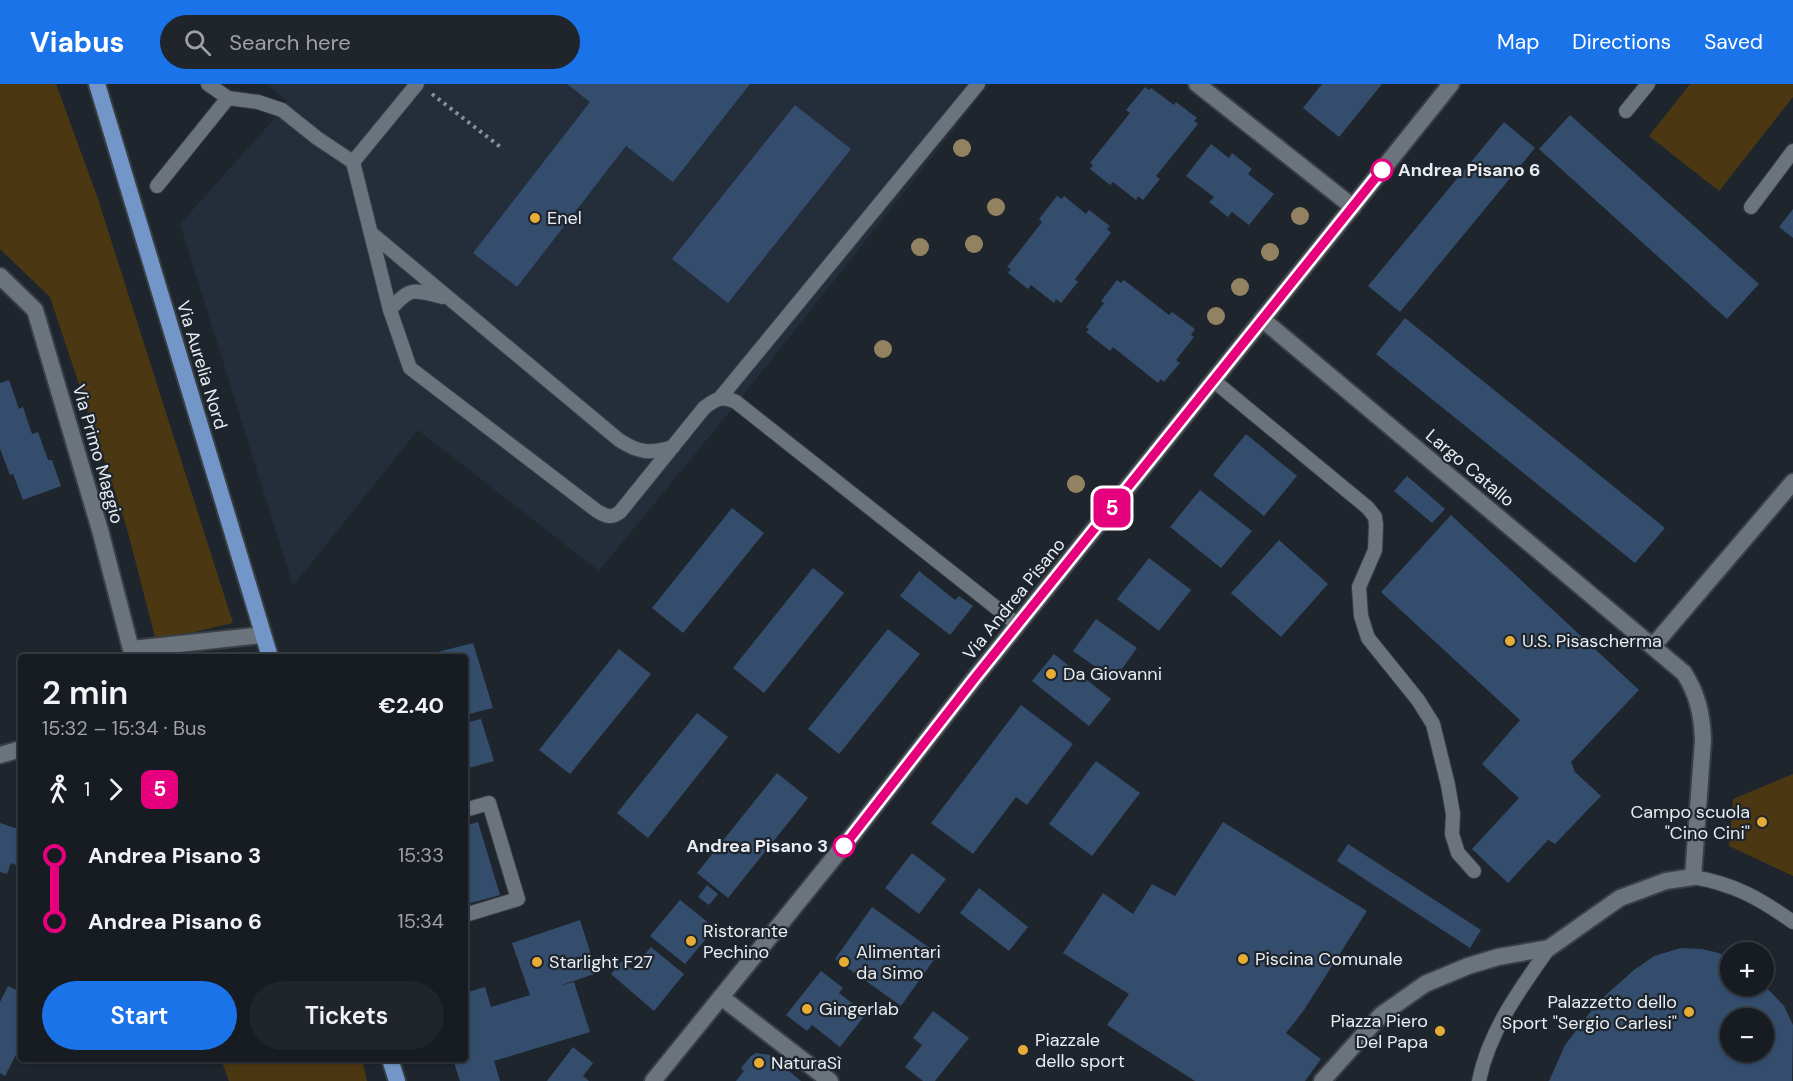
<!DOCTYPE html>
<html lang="en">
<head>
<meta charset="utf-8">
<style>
  body { margin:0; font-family:"DM Sans",sans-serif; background:#1f252a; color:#f1f3f6; height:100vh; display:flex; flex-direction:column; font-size:22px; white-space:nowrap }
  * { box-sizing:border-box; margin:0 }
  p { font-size:20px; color:#9ea1a5 }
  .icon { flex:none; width:33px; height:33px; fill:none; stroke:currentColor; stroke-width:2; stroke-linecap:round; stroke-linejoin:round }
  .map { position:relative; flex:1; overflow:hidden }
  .sheet { position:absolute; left:18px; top:570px; width:450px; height:408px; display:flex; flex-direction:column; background:#161c22; border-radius:6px; box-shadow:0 2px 4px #0004,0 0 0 2px #353a40 }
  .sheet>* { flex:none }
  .badge { padding:0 12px; border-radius:9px; font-size:21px; line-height:39px }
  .buttons { position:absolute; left:1720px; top:858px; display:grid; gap:12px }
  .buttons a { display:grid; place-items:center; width:54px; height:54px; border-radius:50%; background:#161c22; box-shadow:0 2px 4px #0004,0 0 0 2px #353a40; font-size:30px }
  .map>.badge { position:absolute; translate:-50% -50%; box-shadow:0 0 0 3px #fff }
  .legs { display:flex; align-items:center; gap:9px; height:66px; padding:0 24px; font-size:20px }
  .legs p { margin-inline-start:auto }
  .headline { display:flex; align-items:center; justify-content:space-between; height:102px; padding:0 24px }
  h1 { font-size:33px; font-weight:600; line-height:45px }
  .button { display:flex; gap:12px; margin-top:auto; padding:12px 24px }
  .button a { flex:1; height:69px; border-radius:36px; background:#1a73e8; color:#fff; font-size:24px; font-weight:600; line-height:69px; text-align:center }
  .button a+a { background:#1f252a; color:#f1f3f6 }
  ul { padding:0 24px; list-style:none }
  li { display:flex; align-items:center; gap:21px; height:66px; font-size:22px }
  li i { display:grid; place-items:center; width:9px; height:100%; margin:0 8px; background:currentColor }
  li i::after { content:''; width:15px; height:15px; margin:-8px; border:4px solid; border-radius:50%; background:#161c22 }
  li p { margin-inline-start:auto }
  li:first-child i { background:linear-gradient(#0000 50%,currentColor 0) }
  li:last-child i { background:linear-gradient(currentColor 50%,#0000 0) }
  header { display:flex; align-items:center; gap:36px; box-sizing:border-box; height:84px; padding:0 30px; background:#1a73e8; color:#fff }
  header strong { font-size:28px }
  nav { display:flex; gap:33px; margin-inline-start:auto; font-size:21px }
  .search { width:420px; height:54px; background:#1f252a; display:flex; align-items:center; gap:15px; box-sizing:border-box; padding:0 21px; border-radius:33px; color:#9ea1a5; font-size:22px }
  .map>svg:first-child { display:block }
</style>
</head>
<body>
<header>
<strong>Viabus</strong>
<div class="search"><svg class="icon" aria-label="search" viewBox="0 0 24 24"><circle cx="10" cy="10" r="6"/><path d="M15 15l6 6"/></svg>Search here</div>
<nav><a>Map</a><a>Directions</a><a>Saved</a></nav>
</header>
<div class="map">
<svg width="1793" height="997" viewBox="0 0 1793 997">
  <rect width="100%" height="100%" fill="#1e252d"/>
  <polygon fill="#242e3b" points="267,0 990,0 745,309 599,487 418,346 293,502 180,140 282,26 287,17"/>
  <g fill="#4b3813">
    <polygon points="0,0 56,0 97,112 233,539 156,557 126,441 50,213 0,165"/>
    <polygon points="1690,0 1793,0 1793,13 1719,107 1649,52"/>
    <polygon points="1793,690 1793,792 1729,762 1733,715"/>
    <polygon points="221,975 362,975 367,997 229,997"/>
  </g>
  <g fill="#344d6d" fill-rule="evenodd">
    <polygon points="567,0 750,0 673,98 626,62 517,203 473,169 590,18"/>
    <polygon points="1322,0 1382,0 1339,53 1303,24"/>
    <polygon points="1145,3 1149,6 1151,4 1174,21 1176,18 1197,34 1194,37 1198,40 1156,92 1160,95 1143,116 1138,112 1136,116 1113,98 1110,101 1090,85 1093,81 1090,79 1130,29 1126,26"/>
    <polygon points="795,21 851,65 728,219 672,175"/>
    <polygon points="1570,31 1759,200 1727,235 1539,65"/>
    <polygon points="1504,38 1535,64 1400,228 1368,202"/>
    <polygon points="1211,60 1229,74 1232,69 1252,85 1248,90 1274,110 1249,141 1232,128 1228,133 1209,118 1214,113 1186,92"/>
    <polygon points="1057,112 1062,115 1064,112 1086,130 1089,126 1110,142 1107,145 1111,149 1075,195 1078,198 1061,219 1056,215 1054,219 1031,201 1028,205 1008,189 1011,185 1007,183 1042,138 1039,135"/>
    <polygon points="1793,125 1793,154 1779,143"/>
    <polygon points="1117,196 1121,199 1124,196 1169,231 1172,228 1195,245 1191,251 1194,253 1176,276 1180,279 1164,298 1161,295 1158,299 1113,263 1110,267 1086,248 1089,245 1086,243 1104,219 1101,217"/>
    <polygon points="1405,234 1665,444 1635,479 1376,270"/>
    <polygon points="9,296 19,325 23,323 32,350 38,348 48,376 52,376 61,402 23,416 13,390 10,391 0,365 0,299"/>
    <polygon points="1246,350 1297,392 1264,432 1213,391"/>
    <polygon points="1407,392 1445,425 1432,439 1394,407"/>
    <polygon points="1200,406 1252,447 1221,484 1170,443"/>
    <polygon points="732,424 764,449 683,549 652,524"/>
    <polygon points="1451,431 1639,606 1571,678 1575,688 1601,712 1555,760 1548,756 1508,799 1472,765 1519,714 1482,680 1520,636 1381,508"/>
    <polygon points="1279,456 1328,500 1281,553 1231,509"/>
    <polygon points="1149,474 1191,506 1159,547 1117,515"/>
    <polygon points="813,484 844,509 764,609 733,584"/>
    <polygon points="919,487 955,516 959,512 973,522 950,551 900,512"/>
    <polygon points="1096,535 1137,564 1114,596 1073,567"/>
    <polygon points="888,545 920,570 839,670 808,645"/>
    <polygon points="473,559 493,624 465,631 465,573 422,572"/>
    <polygon points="619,565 651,590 570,690 539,666"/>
    <polygon points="1054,570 1111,615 1089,642 1032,597"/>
    <polygon points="1021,621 1073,660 1027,721 1016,713 973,770 931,739"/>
    <polygon points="697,629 728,653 648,754 617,729"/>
    <polygon points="481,635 494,677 465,685 465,639"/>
    <polygon points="1096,677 1140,709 1092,772 1049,740"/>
    <polygon points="777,689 808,714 728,814 697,789"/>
    <polygon points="478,738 500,811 467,820 465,813 465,742"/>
    <polygon points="1223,738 1367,827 1304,926 1286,949 1321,975 1305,997 1195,997 1107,941 1129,910 1063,869 1103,809 1133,830 1152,800 1175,812"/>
    <polygon points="0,739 21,746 21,783 11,779 7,790 0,788"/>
    <polygon points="1348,760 1481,846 1470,864 1337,777"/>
    <polygon points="912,769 946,795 919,830 885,804"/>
    <polygon points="707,801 718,810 709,821 698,813"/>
    <polygon points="979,804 1028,843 1009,867 960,829"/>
    <polygon points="680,816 715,844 685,880 650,852"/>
    <polygon points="872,823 938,870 901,922 835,875"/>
    <polygon points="580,836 597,889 559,902 574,898 590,948 494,977 500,997 460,997 453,975 465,975 465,909 485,903 491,923 530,911 512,859"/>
    <polygon points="651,863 684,890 654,927 611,890 622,877 632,885"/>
    <path d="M1681 864 1702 865 1719 869 1731 877V902H1765L1784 922 1793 941 1792 997H1549L1565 961 1598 918 1634 886 1654 872ZM1731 934H1764V968H1731Z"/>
    <polygon points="821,887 843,904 839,909 866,930 840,963 812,941 807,947 786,931"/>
    <polygon points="8,902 21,908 21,961 5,992 0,989 0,918"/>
    <polygon points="933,927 969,954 935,997 923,997 905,983 922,961 913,954"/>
    <polygon points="573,963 593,979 583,992 589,997 547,997"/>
    <polygon points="756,969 770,971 801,997 736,997 744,987 741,984 751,972"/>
  </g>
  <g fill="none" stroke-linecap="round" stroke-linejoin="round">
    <defs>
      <g id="service">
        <path d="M208 0 228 14 258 18 282 26 317 54 353 78 390 226 410 284 597 427C606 432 610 435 620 428L704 324C715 315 723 311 736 318L1018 541"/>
        <polyline points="1626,27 1648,0"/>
        <polyline points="353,78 417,0"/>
        <polyline points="157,102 228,14"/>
        <polyline points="1751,123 1793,67"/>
        <path d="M371 149 619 356C639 369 650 370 673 363"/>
        <path d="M390 226C410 203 413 205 442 213"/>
        <polyline points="1214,297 1368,424 1375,433 1376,441 1375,466 1359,503 1361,532 1368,554 1418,616 1433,640 1448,701 1453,730 1452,750 1458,769 1474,787"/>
        <polyline points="720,314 978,0"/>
        <polyline points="465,726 489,719 518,815 465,831"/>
        <path d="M1693 793C1734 800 1759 814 1793 838"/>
        <path d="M1479 997C1489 947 1520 905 1549 864"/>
      </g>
      <g id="minor">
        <polyline points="1197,0 1353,123"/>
        <polyline points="0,192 35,226 100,446 133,573"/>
        <path d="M1262 235 1684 589C1698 611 1702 631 1703 656L1693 793 1666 797 1620 814 1549 864 1498 873 1468 882 1425 900 1381 931 1322 997"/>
        <polyline points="1653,562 1793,398"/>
        <polyline points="132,565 263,551"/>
        <polyline points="0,671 21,665"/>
        <polyline points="721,913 830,997"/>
      </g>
      <polyline id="tertiary" points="653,997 854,749 974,595 1451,0"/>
      <g id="primary">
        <polyline points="97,0 270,573"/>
        <polyline points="390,975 397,997"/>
      </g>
    </defs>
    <use href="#service" stroke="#3a3f46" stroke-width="16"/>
    <use href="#minor" stroke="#3a3f46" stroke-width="20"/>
    <use href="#tertiary" stroke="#3a3f46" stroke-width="20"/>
    <use href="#primary" stroke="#3a3f46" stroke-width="20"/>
    <polyline stroke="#8a9096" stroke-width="4" stroke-dasharray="3 4.5" stroke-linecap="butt" points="432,10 503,65"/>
    <use href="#service" stroke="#6b737d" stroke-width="14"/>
    <use href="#minor" stroke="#6b737d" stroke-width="16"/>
    <use href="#tertiary" stroke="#6b737d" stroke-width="16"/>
    <use href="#primary" stroke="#7196c7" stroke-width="16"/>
  </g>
  <g fill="#938262">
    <circle cx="962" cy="64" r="9"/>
    <circle cx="996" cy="123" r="9"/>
    <circle cx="1300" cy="132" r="9"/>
    <circle cx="974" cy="160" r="9"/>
    <circle cx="920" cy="163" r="9"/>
    <circle cx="1270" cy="168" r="9"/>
    <circle cx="1240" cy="203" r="9"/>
    <circle cx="1216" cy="232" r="9"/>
    <circle cx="883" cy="265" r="9"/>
    <circle cx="1076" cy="400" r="9"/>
  </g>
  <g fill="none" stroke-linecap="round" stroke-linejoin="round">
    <defs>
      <polyline id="line-1" points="844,762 974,595 1382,86"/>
    </defs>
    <use href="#line-1" stroke="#fff" stroke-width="14"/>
    <use href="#line-1" stroke="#e6007e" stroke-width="9"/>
  </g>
  <g fill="#fff" stroke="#e6007e" stroke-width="3">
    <circle cx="1382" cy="86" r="10"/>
    <circle cx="844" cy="762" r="10"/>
  </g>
  <g fill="#e6ac36" stroke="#1e252d" stroke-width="2">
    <circle cx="535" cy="134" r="6"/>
    <circle cx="1510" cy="557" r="6"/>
    <circle cx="1051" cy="590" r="6"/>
    <circle cx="1762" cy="738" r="6"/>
    <circle cx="691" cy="857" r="6"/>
    <circle cx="1243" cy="875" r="6"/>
    <circle cx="537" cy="878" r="6"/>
    <circle cx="844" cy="878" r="6"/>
    <circle cx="807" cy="925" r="6"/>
    <circle cx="1689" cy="928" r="6"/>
    <circle cx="1440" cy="947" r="6"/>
    <circle cx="1023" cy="966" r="6"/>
    <circle cx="759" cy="979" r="6"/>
  </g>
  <g text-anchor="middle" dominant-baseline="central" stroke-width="4.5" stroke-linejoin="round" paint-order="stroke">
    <g font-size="18" font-weight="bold" fill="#e9edf3" stroke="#1e252d" text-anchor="start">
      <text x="1398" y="86">Andrea Pisano 6</text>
      <text x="828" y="762" text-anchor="end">Andrea Pisano 3</text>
    </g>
    <g font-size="18" fill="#e9edf3" stroke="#1e252d" text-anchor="start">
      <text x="547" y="134">Enel</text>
      <text x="1522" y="557">U.S. Pisascherma</text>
      <text x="1063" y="590">Da Giovanni</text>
      <text x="1750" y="728" text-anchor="end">Campo scuola<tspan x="1750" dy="21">"Cino Cini"</tspan></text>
      <text x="703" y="847">Ristorante<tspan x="703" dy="21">Pechino</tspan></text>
      <text x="856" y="868">Alimentari<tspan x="856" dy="21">da Simo</tspan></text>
      <text x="1255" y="875">Piscina Comunale</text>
      <text x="549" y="878">Starlight F27</text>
      <text x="1677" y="918" text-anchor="end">Palazzetto dello<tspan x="1677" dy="21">Sport "Sergio Carlesi"</tspan></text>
      <text x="819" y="925">Gingerlab</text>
      <text x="1428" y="937" text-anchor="end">Piazza Piero<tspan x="1428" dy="21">Del Papa</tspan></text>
      <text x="1035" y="956">Piazzale<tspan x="1035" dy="21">dello sport</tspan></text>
      <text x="771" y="979">NaturaSì</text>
    </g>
    <g font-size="18" fill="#e9edf3" stroke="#1e252d">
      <text transform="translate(202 281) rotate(73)">Via Aurelia Nord</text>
      <text transform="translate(98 370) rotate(74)">Via Primo Maggio</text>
      <text transform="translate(1470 384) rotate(40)">Largo Catallo</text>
      <text transform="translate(1014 515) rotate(-51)">Via Andrea Pisano</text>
    </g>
  </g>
</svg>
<div class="buttons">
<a>+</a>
<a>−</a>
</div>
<b class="badge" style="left:1112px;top:424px;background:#e6007e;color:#fff">5</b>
<section class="sheet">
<div class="headline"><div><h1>2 min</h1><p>15:32 – 15:34 · Bus</p></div><b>€2.40</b></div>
<div class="legs"><svg class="icon" aria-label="walk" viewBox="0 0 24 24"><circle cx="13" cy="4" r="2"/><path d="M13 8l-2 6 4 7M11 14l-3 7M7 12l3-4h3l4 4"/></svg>1<svg class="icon" aria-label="forward" viewBox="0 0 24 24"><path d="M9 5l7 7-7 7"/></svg><b class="badge" style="background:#e6007e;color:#fff">5</b></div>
<ul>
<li><i style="color:#e6007e"></i><b>Andrea Pisano 3</b><p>15:33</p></li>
<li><i style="color:#e6007e"></i><b>Andrea Pisano 6</b><p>15:34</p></li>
</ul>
<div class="button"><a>Start</a><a>Tickets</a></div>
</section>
</div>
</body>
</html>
